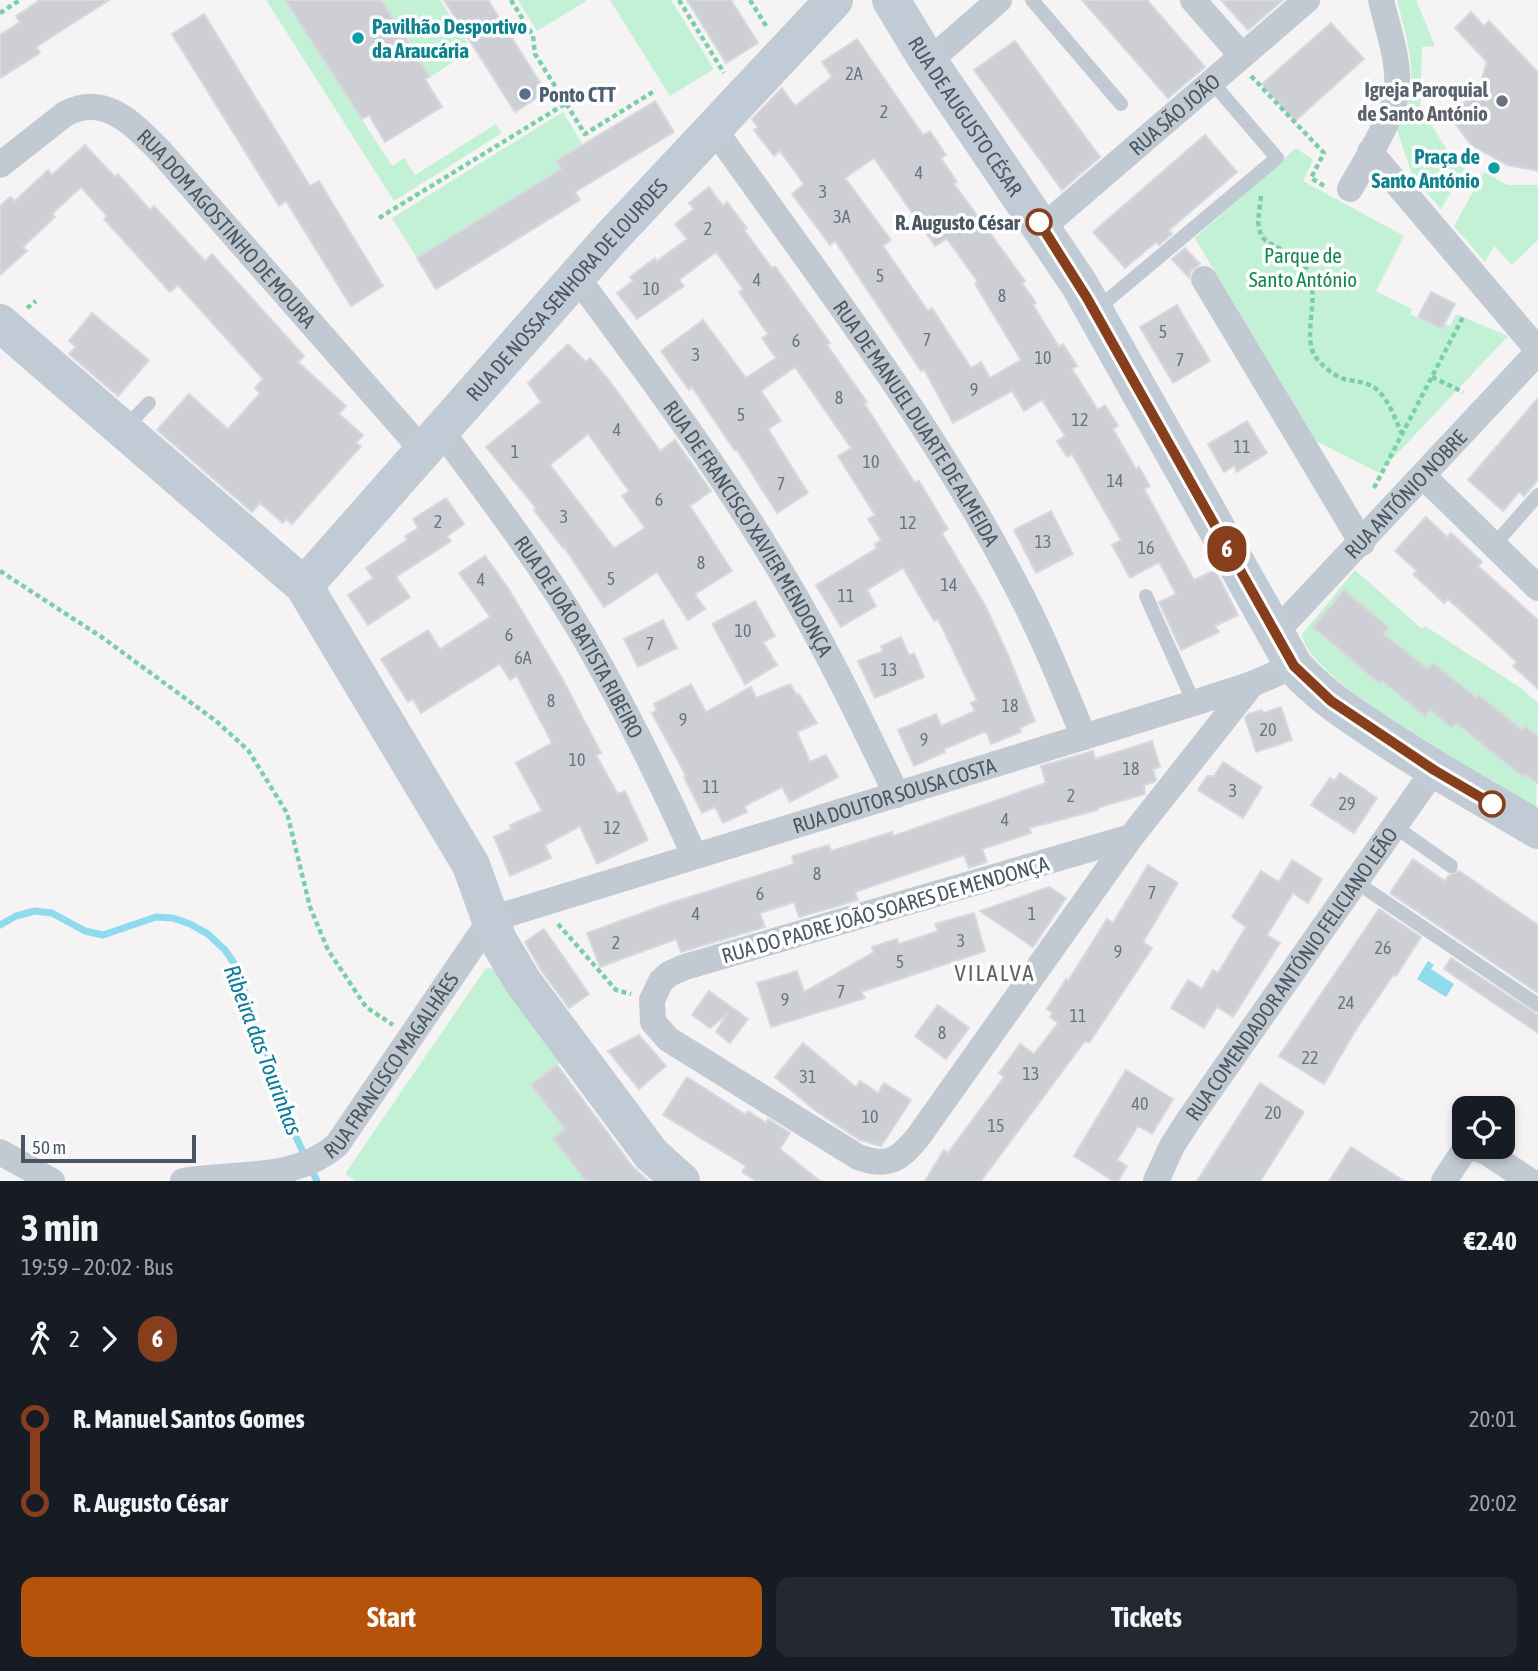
<!DOCTYPE html>
<html lang="en">
<head>
<meta charset="utf-8">
<style>
  body { margin:0; font-family:"Asap Condensed",sans-serif; background:#242831; color:#f1f3f6; height:100vh; display:flex; flex-direction:column; font-size:26px; white-space:nowrap }
  * { box-sizing:border-box; margin:0 }
  p { font-size:23px; color:#9ea1a6 }
  .icon { flex:none; width:38px; height:38px; fill:none; stroke:currentColor; stroke-width:2; stroke-linecap:round; stroke-linejoin:round }
  .map { position:relative; height:1181px; overflow:hidden }
  .details { display:flex; flex-direction:column; background:#171b24; flex:1 }
  .details>* { flex:none }
  .badge { padding:0 14px; border-radius:23px; font-size:24px; line-height:46px }
  .tools { position:absolute; left:1452px; top:1096px; display:grid; gap:14px }
  .tools a { display:grid; place-items:center; width:63px; height:63px; border-radius:14px; background:#171b24; box-shadow:0 4px 10px #0003; font-size:35px }
  .scale { position:absolute; left:21px; bottom:18px; width:175px; box-sizing:border-box; padding-left:7px; border:4px solid #4a5661; border-top:0; font-size:19px; line-height:24px; white-space:nowrap; color:#4a5661; -webkit-text-stroke:5px #fff; paint-order:stroke }
  .map>.badge { position:absolute; translate:-50% -50%; box-shadow:0 0 0 4px #fff }
  .legs { display:flex; align-items:center; gap:10px; height:77px; padding:0 21px; font-size:23px }
  .legs p { margin-inline-start:auto }
  .headline { display:flex; align-items:center; justify-content:space-between; height:119px; padding:0 21px }
  h1 { font-size:38px; font-weight:700; line-height:52px }
  .action { display:flex; gap:14px; margin-top:auto; padding:14px 21px }
  .action a { flex:1; height:80px; border-radius:14px; background:#b45309; color:#fff; font-size:28px; font-weight:700; line-height:80px; text-align:center }
  .action a+a { background:#242831; color:#f1f3f6 }
  ul { padding:0 21px; list-style:none }
  li { display:flex; align-items:center; gap:24px; height:84px; font-size:26px }
  li i { display:grid; place-items:center; width:10px; height:100%; margin:0 9px; background:currentColor }
  li i::after { content:''; width:18px; height:18px; margin:-9px; border:5px solid; border-radius:50%; background:#171b24 }
  li p { margin-inline-start:auto }
  li:first-child i { background:linear-gradient(#0000 50%,currentColor 0) }
  li:last-child i { background:linear-gradient(currentColor 50%,#0000 0) }
  .map>svg:first-child { display:block }
</style>
</head>
<body>
<div class="map">
<svg width="1538" height="1181" viewBox="0 0 1538 1181">
  <rect width="100%" height="100%" fill="#f5f3f3"/>
  <g fill="#c3f1d5">
    <polygon points="266,0 285,0 392,166 404,158 415,175 496,124 502,133 394,201"/>
    <polygon points="381,0 440,0 472,50 430,77"/>
    <polygon points="518,0 585,0 586,1 537,31"/>
    <polygon points="610,0 671,0 714,69 670,96"/>
    <path d="M1397 0H1416L1435 46 1422 47 1420 108 1448 151 1468 163 1441 209 1413 177 1396 127C1402 112 1410 97 1411 81 1413 54 1403 26 1397 0Z"/>
    <polygon points="563,112 583,145 556,161 561,169 417,258 392,218"/>
    <polygon points="1296,148 1313,160 1303,181 1404,236 1376,291 1412,309 1410,314 1441,329 1445,324 1450,326 1456,314 1508,336 1379,473 1316,441 1195,238"/>
    <polygon points="1484,172 1508,185 1538,185 1538,240 1512,265 1494,246 1485,262 1454,226"/>
    <path d="M1355 570 1422 629 1425 626 1521 688 1538 703 1536 808C1493 782 1306 680 1302 634Z"/>
    <polygon points="492,968 499,970 565,1059 531,1085 565,1129 553,1138 586,1181 355,1181 345,1174 475,984 485,969"/>
  </g>
  <polygon fill="#90daee" points="1428,961 1434,965 1431,969 1454,984 1446,997 1417,979"/>
  <g fill="none" stroke-linecap="round" stroke-linejoin="round">
    <polyline stroke="#90daee" stroke-width="7" points="0,925 16,916 35,911 52,913 85,931 103,935 156,917 173,918 190,924 208,934 225,950 236,966 258,1032 280,1084 294,1133 317,1181"/>
  </g>
  <g fill="#cdcfd5" stroke="#d7d9de" stroke-width="2" fill-rule="evenodd">
    <polygon points="40,0 109,0 36,47 40,53 0,78 0,35 20,22 16,16"/>
    <polygon points="285,0 381,0 430,77 425,79 442,107 385,142 369,115 362,119"/>
    <polygon points="444,0 488,0 546,92 515,112"/>
    <polygon points="687,0 731,0 758,43 726,63"/>
    <polygon points="1082,0 1147,0 1205,67 1168,98"/>
    <polygon points="1221,0 1283,0 1248,30"/>
    <polygon points="1471,12 1484,26 1489,21 1538,72 1538,171 1507,165 1471,145 1446,111 1487,91 1481,81 1487,62 1455,28"/>
    <polygon points="204,14 310,186 319,181 383,286 351,306 286,201 279,206 172,34"/>
    <polygon points="1331,23 1364,59 1295,121 1262,84"/>
    <path d="M857 39 923 135 930 131 946 155 941 158 957 182 954 184 1025 281 1022 283 1036 303 1033 305 1059 347 1063 344 1077 366 1072 369 1098 410 1105 405 1118 426 1113 429 1136 469 1139 467 1150 486 1144 489 1194 580 1215 570 1238 615 1215 626 1219 632 1181 650 1159 602 1176 594 1159 562 1130 578 1112 545 1121 540 1072 454 1067 457 1057 441 1065 436 1042 400 1024 411 1012 391 953 423 924 369 921 371 835 241 830 245 792 194 804 184 780 151 774 156 754 130 758 127 752 119 782 88 795 106 832 77 822 62ZM874 158 935 246 947 239 978 282 975 284 1021 360 990 378 981 362 971 368 932 308 928 311 883 246 891 240 845 178Z"/>
    <polygon points="1015,41 1100,157 1062,190 974,70"/>
    <polygon points="655,101 674,132 575,192 580,200 436,289 417,258 561,169 556,161"/>
    <polygon points="1205,135 1237,172 1169,230 1172,234 1159,245 1156,242 1125,268 1093,232"/>
    <polygon points="85,145 115,177 118,174 150,210 154,206 205,261 212,254 304,356 298,362 346,406 339,414 363,435 356,443 361,446 292,524 286,519 283,523 260,503 252,512 157,430 189,394 228,429 260,393 255,388 263,379 178,285 170,292 104,219 107,216 81,187 52,214 55,217 23,247 27,251 0,275 0,206 10,197 15,201 48,170 52,175"/>
    <polygon points="709,187 723,206 727,202 747,228 744,230 772,268 775,266 830,343 827,345 867,402 864,403 915,483 919,481 948,529 942,533 986,607 1008,655 1035,721 1020,728 1021,732 991,744 987,733 984,732 944,749 945,752 914,766 898,730 936,714 941,726 975,711 971,703 977,700 938,619 934,621 903,568 867,590 876,606 841,627 816,585 877,548 875,544 881,540 868,519 875,515 838,456 851,448 795,367 761,391 781,421 768,429 808,493 777,513 737,450 735,451 692,387 689,390 661,351 703,320 746,378 776,358 762,338 768,334 739,292 743,289 716,252 679,280 684,286 637,319 617,293 633,281 630,277 655,258 657,261 687,239 675,224 694,209 689,203"/>
    <polygon points="1185,248 1200,264 1191,271 1189,278 1172,259"/>
    <polygon points="1431,292 1455,304 1442,329 1418,317"/>
    <polygon points="1177,305 1210,361 1173,383 1140,327"/>
    <polygon points="92,313 149,360 118,396 69,354 76,347 69,341"/>
    <path d="M568 344 586 362 590 358 609 380 660 451 675 440 711 491 690 506 732 571 695 594 705 609 688 620 657 572 604 607 564 547 563 548 534 510 536 508 486 447 541 402 528 383ZM588 434 629 491 622 496 645 528 614 548 550 465Z"/>
    <polygon points="1538,398 1538,480 1524,496 1519,492 1503,511 1468,480"/>
    <polygon points="1247,421 1267,453 1237,472 1234,466 1224,472 1208,444"/>
    <polygon points="446,498 464,524 447,536 451,541 396,577 410,597 368,625 348,595 373,578 366,568 407,540 405,536 418,528 413,519"/>
    <polygon points="1051,511 1073,554 1036,573 1014,530"/>
    <polygon points="1426,517 1447,537 1451,533 1482,562 1478,566 1538,620 1538,689 1513,666 1517,662 1448,599 1444,603 1413,574 1417,571 1395,551"/>
    <polygon points="485,556 508,588 562,678 601,753 596,755 618,794 625,791 648,840 597,864 580,826 545,845 551,858 510,876 494,837 512,829 510,825 542,811 516,763 552,743 517,676 510,680 500,664 421,713 413,699 408,702 381,659 428,630 440,649 490,617 459,573"/>
    <polygon points="1344,590 1389,628 1384,634 1428,669 1433,663 1477,698 1479,695 1522,730 1525,726 1538,736 1538,784 1525,774 1523,777 1456,723 1452,728 1430,710 1425,716 1382,681 1380,684 1313,627"/>
    <polygon points="755,601 775,636 763,642 777,665 745,684 712,624"/>
    <polygon points="663,620 677,648 638,667 624,639"/>
    <polygon points="901,637 909,656 914,653 924,677 875,698 858,661 883,651 881,646"/>
    <polygon points="691,684 706,712 751,687 756,698 790,684 797,695 799,694 817,723 797,732 810,762 826,755 838,777 790,802 782,787 745,806 747,812 723,823 715,807 702,813 684,777 686,776 652,713 657,710 654,704"/>
    <polygon points="1281,707 1292,740 1256,752 1245,718 1248,714 1262,710 1263,713"/>
    <polygon points="1152,741 1160,767 1153,769 1156,780 1154,782 1144,785 1145,794 1097,808 1098,810 1029,828 1031,833 982,849 987,862 969,868 964,855 855,892 858,900 799,917 794,902 760,913 765,927 681,952 676,939 600,967 587,933 664,905 794,864 792,856 829,845 831,851 892,832 893,836 1046,783 1041,766 1093,751 1095,759"/>
    <polygon points="1223,762 1262,787 1243,818 1198,790 1207,776 1214,776"/>
    <polygon points="1340,773 1377,798 1354,833 1311,805 1330,778 1334,781"/>
    <polygon points="1413,859 1445,881 1449,875 1459,871 1538,925 1538,993 1390,893"/>
    <polygon points="1292,860 1322,879 1308,903 1293,893 1267,935 1280,943 1233,1017 1217,1007 1204,1028 1171,1008 1188,980 1202,989 1213,970 1218,973 1246,927 1232,917 1261,871 1279,882"/>
    <polygon points="1148,865 1178,883 1143,942 1152,948 1089,1043 1085,1041 981,1181 925,1181 944,1150 948,1153 1004,1077 999,1073 1020,1044 1034,1054 1058,1023 1050,1017 1052,1013 1047,1009 1066,979 1068,981 1107,919 1113,923"/>
    <polygon points="1049,887 1066,898 1033,947 980,911"/>
    <polygon points="1379,909 1421,937 1396,976 1394,974 1357,1028 1324,1084 1279,1056"/>
    <polygon points="974,913 985,951 861,992 865,998 771,1027 757,983 797,971 804,992 874,952 872,947 897,939 899,944 938,931 935,924"/>
    <polygon points="544,929 589,994 569,1008 541,970 525,942"/>
    <polygon points="1451,958 1538,1015 1538,1033 1444,969"/>
    <polygon points="709,991 748,1019 730,1043 716,1032 727,1014 710,1028 692,1015"/>
    <polygon points="938,1005 969,1028 946,1059 915,1036"/>
    <polygon points="639,1035 666,1066 639,1089 608,1051"/>
    <polygon points="803,1043 856,1087 860,1081 878,1093 884,1083 911,1100 881,1146 860,1140 816,1111 775,1077"/>
    <polygon points="557,1065 633,1167 648,1181 586,1181 553,1138 565,1129 531,1085"/>
    <polygon points="1126,1070 1173,1099 1152,1134 1138,1126 1117,1160 1127,1166 1118,1181 1113,1181 1074,1156"/>
    <polygon points="687,1077 746,1115 748,1111 766,1123 768,1119 790,1133 780,1149 820,1181 756,1181 742,1172 746,1166 663,1115"/>
    <polygon points="1260,1083 1304,1112 1260,1181 1197,1181"/>
    <polygon points="1351,1147 1404,1181 1329,1181"/>
  </g>
  <g fill="none" stroke-linecap="round" stroke-linejoin="round">
    <g stroke="#7ad0a6" stroke-width="4.5" stroke-dasharray="5 3.5" stroke-linecap="butt">
      <polyline points="511,0 533,36 535,54 585,134 656,90"/>
      <polyline points="679,0 724,73"/>
      <polyline points="750,0 768,29"/>
      <polyline points="0,13 20,0"/>
      <polyline points="1251,76 1324,153 1311,178 1326,187"/>
      <path d="M1261 196 1258 222 1261 236C1273 249 1294 251 1305 266 1323 293 1301 334 1315 356 1321 365 1333 375 1344 379 1355 382 1365 381 1375 388 1389 399 1395 419 1402 434"/>
      <polyline points="379,218 565,104"/>
      <polyline points="27,308 36,301"/>
      <polyline points="1432,377 1463,392"/>
      <polyline points="1374,488 1463,317"/>
      <polyline points="0,571 103,638 216,721 248,750 287,813 310,907 328,950 366,1007 393,1025"/>
      <polyline points="558,924 616,990 631,994"/>
    </g>
    <g stroke="#c1cad2" stroke-width="14">
      <polyline points="1032,0 1121,104"/>
      <polyline points="1096,310 1277,158 1212,82"/>
      <polyline points="124,429 149,403"/>
      <polyline points="1494,545 1538,495"/>
      <polyline points="1146,596 1194,703"/>
      <polyline points="1394,826 1451,866"/>
      <polyline points="1356,882 1538,1005"/>
    </g>
    <g stroke="#c1cad2" stroke-width="26">
      <polyline points="1193,0 1242,56"/>
      <polyline points="928,62 999,0"/>
      <path id="s1" d="M714 129C820 278 933 424 1017 587 1043 636 1063 687 1084 737"/>
      <polyline points="1370,152 1538,350"/>
      <path id="s2" d="M0 165 65 114C105 92 134 125 161 152L424 452"/>
      <path d="M1350 189C1365 162 1395 116 1397 86 1399 58 1387 27 1381 0"/>
      <path id="s3" d="M1043 227 1307 0"/>
      <path id="s4" d="M576 276C654 381 733 487 798 601 834 664 865 729 897 795"/>
      <polyline points="1204,279 1362,543"/>
      <path id="s5" d="M442 432C491 498 542 565 584 637 625 708 661 781 694 855"/>
      <polyline points="1423,476 1538,588"/>
      <path id="s6" d="M1274 634 1538 352"/>
      <path d="M1131 837 685 967 669 974 661 981 652 1000 653 1022 668 1039 858 1157C888 1168 899 1160 918 1137L1131 837 1252 684"/>
      <polyline points="0,1152 52,1181"/>
      <path id="s7" d="M183 1181C240 1172 295 1181 337 1145L491 919 1194 703 1252 684 1294 666"/>
      <path id="s8" d="M1156 1181 1172 1146 1188 1121 1434 770"/>
      <polyline points="1444,1181 1463,1152 1473,1147 1486,1152 1530,1181"/>
    </g>
    <g stroke="#c1cbd6" stroke-width="38">
      <path id="s9" d="M891 0 923 53 1079 284 1294 666C1316 691 1342 709 1369 727 1423 764 1481 796 1538 830"/>
      <polyline points="0,323 304,586 471,865 498,940 523,982 651,1154 681,1181"/>
      <path id="s10" d="M304 586 608 241 834 0"/>
    </g>
  </g>
  <g fill="none" stroke-linecap="round" stroke-linejoin="round">
    <defs>
      <polyline id="line-1" points="1039,222 1087,298 1294,666 1331,701 1434,770 1492,804"/>
    </defs>
    <use href="#line-1" stroke="#fff" stroke-width="16"/>
    <use href="#line-1" stroke="#863e1d" stroke-width="10"/>
  </g>
  <g fill="#0f9aa8" stroke="#fff" stroke-width="2.5">
    <circle cx="358" cy="38" r="7"/>
    <circle cx="1494" cy="168" r="7"/>
  </g>
  <circle fill="#5c6f8a" stroke="#fff" stroke-width="2.5" cx="525" cy="94" r="7"/>
  <circle fill="#6b7280" stroke="#fff" stroke-width="2.5" cx="1502" cy="101" r="7"/>
  <g fill="#fff" stroke="#863e1d" stroke-width="3.5">
    <circle cx="1039" cy="222" r="12"/>
    <circle cx="1492" cy="804" r="12"/>
  </g>
  <g text-anchor="middle" dominant-baseline="central" stroke-width="7" stroke-linejoin="round" paint-order="stroke">
    <g font-size="18" fill="#6b747e">
      <text x="854" y="73">2A</text>
      <text x="884" y="111">2</text>
      <text x="919" y="172">4</text>
      <text x="823" y="191">3</text>
      <text x="842" y="216">3A</text>
      <text x="708" y="228">2</text>
      <text x="880" y="275">5</text>
      <text x="757" y="279">4</text>
      <text x="651" y="288">10</text>
      <text x="1002" y="295">8</text>
      <text x="1163" y="331">5</text>
      <text x="927" y="339">7</text>
      <text x="796" y="340">6</text>
      <text x="696" y="354">3</text>
      <text x="1043" y="357">10</text>
      <text x="1180" y="359">7</text>
      <text x="974" y="389">9</text>
      <text x="839" y="397">8</text>
      <text x="741" y="414">5</text>
      <text x="1080" y="419">12</text>
      <text x="617" y="429">4</text>
      <text x="1242" y="446">11</text>
      <text x="515" y="451">1</text>
      <text x="871" y="461">10</text>
      <text x="1115" y="480">14</text>
      <text x="781" y="483">7</text>
      <text x="659" y="499">6</text>
      <text x="564" y="516">3</text>
      <text x="438" y="521">2</text>
      <text x="908" y="522">12</text>
      <text x="1043" y="541">13</text>
      <text x="1146" y="547">16</text>
      <text x="701" y="562">8</text>
      <text x="611" y="578">5</text>
      <text x="481" y="579">4</text>
      <text x="949" y="584">14</text>
      <text x="846" y="595">11</text>
      <text x="743" y="630">10</text>
      <text x="509" y="634">6</text>
      <text x="650" y="643">7</text>
      <text x="523" y="657">6A</text>
      <text x="889" y="669">13</text>
      <text x="551" y="700">8</text>
      <text x="1010" y="705">18</text>
      <text x="683" y="719">9</text>
      <text x="1268" y="729">20</text>
      <text x="924" y="739">9</text>
      <text x="577" y="759">10</text>
      <text x="1131" y="768">18</text>
      <text x="711" y="786">11</text>
      <text x="1233" y="790">3</text>
      <text x="1071" y="795">2</text>
      <text x="1347" y="803">29</text>
      <text x="1005" y="819">4</text>
      <text x="612" y="827">12</text>
      <text x="817" y="873">8</text>
      <text x="1152" y="892">7</text>
      <text x="760" y="893">6</text>
      <text x="696" y="913">4</text>
      <text x="1032" y="913">1</text>
      <text x="961" y="940">3</text>
      <text x="616" y="942">2</text>
      <text x="1383" y="947">26</text>
      <text x="1118" y="951">9</text>
      <text x="900" y="961">5</text>
      <text x="841" y="991">7</text>
      <text x="785" y="999">9</text>
      <text x="1346" y="1002">24</text>
      <text x="1078" y="1015">11</text>
      <text x="942" y="1032">8</text>
      <text x="1310" y="1057">22</text>
      <text x="1031" y="1073">13</text>
      <text x="808" y="1076">31</text>
      <text x="1140" y="1103">40</text>
      <text x="1273" y="1112">20</text>
      <text x="870" y="1116">10</text>
      <text x="996" y="1125">15</text>
    </g>
    <g font-size="21" font-weight="bold" fill="#0d838f" stroke="#fff" text-anchor="start">
      <text x="372" y="26">Pavilhão Desportivo<tspan x="372" dy="24">da Araucária</tspan></text>
      <text x="1480" y="156" text-anchor="end">Praça de<tspan x="1480" dy="24">Santo António</tspan></text>
    </g>
    <g font-size="21" font-weight="bold" fill="#5b616d" stroke="#fff" text-anchor="end">
      <text x="1488" y="89">Igreja Paroquial<tspan x="1488" dy="24">de Santo António</tspan></text>
    </g>
    <g font-size="21" font-weight="bold" fill="#4e5e75" stroke="#fff" text-anchor="start">
      <text x="539" y="94">Ponto CTT</text>
    </g>
    <g font-size="21" fill="#4a5661" stroke="#fff">
      <text stroke="none"><textPath href="#s3" startOffset="173">RUA SÃO JOÃO</textPath></text>
      <text stroke="none"><textPath href="#s9" startOffset="138">RUA DE AUGUSTO CÉSAR</textPath></text>
      <text stroke="none"><textPath href="#s2" startOffset="296">RUA DOM AGOSTINHO DE MOURA</textPath></text>
      <text stroke="none"><textPath href="#s10" startOffset="396">RUA DE NOSSA SENHORA DE LOURDES</textPath></text>
      <text stroke="none"><textPath href="#s1" startOffset="357">RUA DE MANUEL DUARTE DE ALMEIDA</textPath></text>
      <text stroke="none"><textPath href="#s6" startOffset="192">RUA ANTÓNIO NOBRE</textPath></text>
      <text stroke="none"><textPath href="#s4" startOffset="306">RUA DE FRANCISCO XAVIER MENDONÇA</textPath></text>
      <text stroke="none"><textPath href="#s5" startOffset="247">RUA DE JOÃO BATISTA RIBEIRO</textPath></text>
      <text stroke="none"><textPath href="#s7" startOffset="856">RUA DOUTOR SOUSA COSTA</textPath></text>
      <text transform="translate(885 909) rotate(-16)">RUA DO PADRE JOÃO SOARES DE MENDONÇA</text>
      <text stroke="none"><textPath href="#s8" startOffset="248">RUA COMENDADOR ANTÓNIO FELICIANO LEÃO</textPath></text>
      <text stroke="none"><textPath href="#s7" startOffset="257">RUA FRANCISCO MAGALHÃES</textPath></text>
    </g>
    <g font-size="21" font-weight="bold" fill="#4a5661" stroke="#fff" text-anchor="end">
      <text x="1020" y="222">R. Augusto César</text>
    </g>
    <g font-size="21" fill="#17864f" stroke="#fff">
      <text x="1303" y="255">Parque de<tspan x="1303" dy="24">Santo António</tspan></text>
    </g>
    <g font-size="23" letter-spacing="2" fill="#5f6368" stroke="#fff">
      <text x="995" y="973">VILALVA</text>
    </g>
    <g font-size="23" font-style="italic" fill="#0c7c9b" stroke="#fff">
      <text transform="translate(263 1050) rotate(69)">Ribeira das Tourinhas</text>
    </g>
  </g>
</svg>
<div class="tools">
<a><svg class="icon" aria-label="locate" viewBox="0 0 24 24"><circle cx="12" cy="12" r="6"/><path d="M12 2v4M12 18v4M2 12h4M18 12h4"/></svg></a>
</div>
<div class="scale">50 m</div>
<b class="badge" style="left:1227px;top:549px;background:#863e1d;color:#fff">6</b>
</div>
<section class="details">
<div class="headline"><div><h1>3 min</h1><p>19:59 – 20:02 · Bus</p></div><b>€2.40</b></div>
<div class="legs"><svg class="icon" aria-label="walk" viewBox="0 0 24 24"><circle cx="13" cy="4" r="2"/><path d="M13 8l-2 6 4 7M11 14l-3 7M7 12l3-4h3l4 4"/></svg>2<svg class="icon" aria-label="forward" viewBox="0 0 24 24"><path d="M9 5l7 7-7 7"/></svg><b class="badge" style="background:#863e1d;color:#fff">6</b></div>
<ul>
<li><i style="color:#863e1d"></i><b>R. Manuel Santos Gomes</b><p>20:01</p></li>
<li><i style="color:#863e1d"></i><b>R. Augusto César</b><p>20:02</p></li>
</ul>
<div class="action"><a>Start</a><a>Tickets</a></div>
</section>
</body>
</html>
